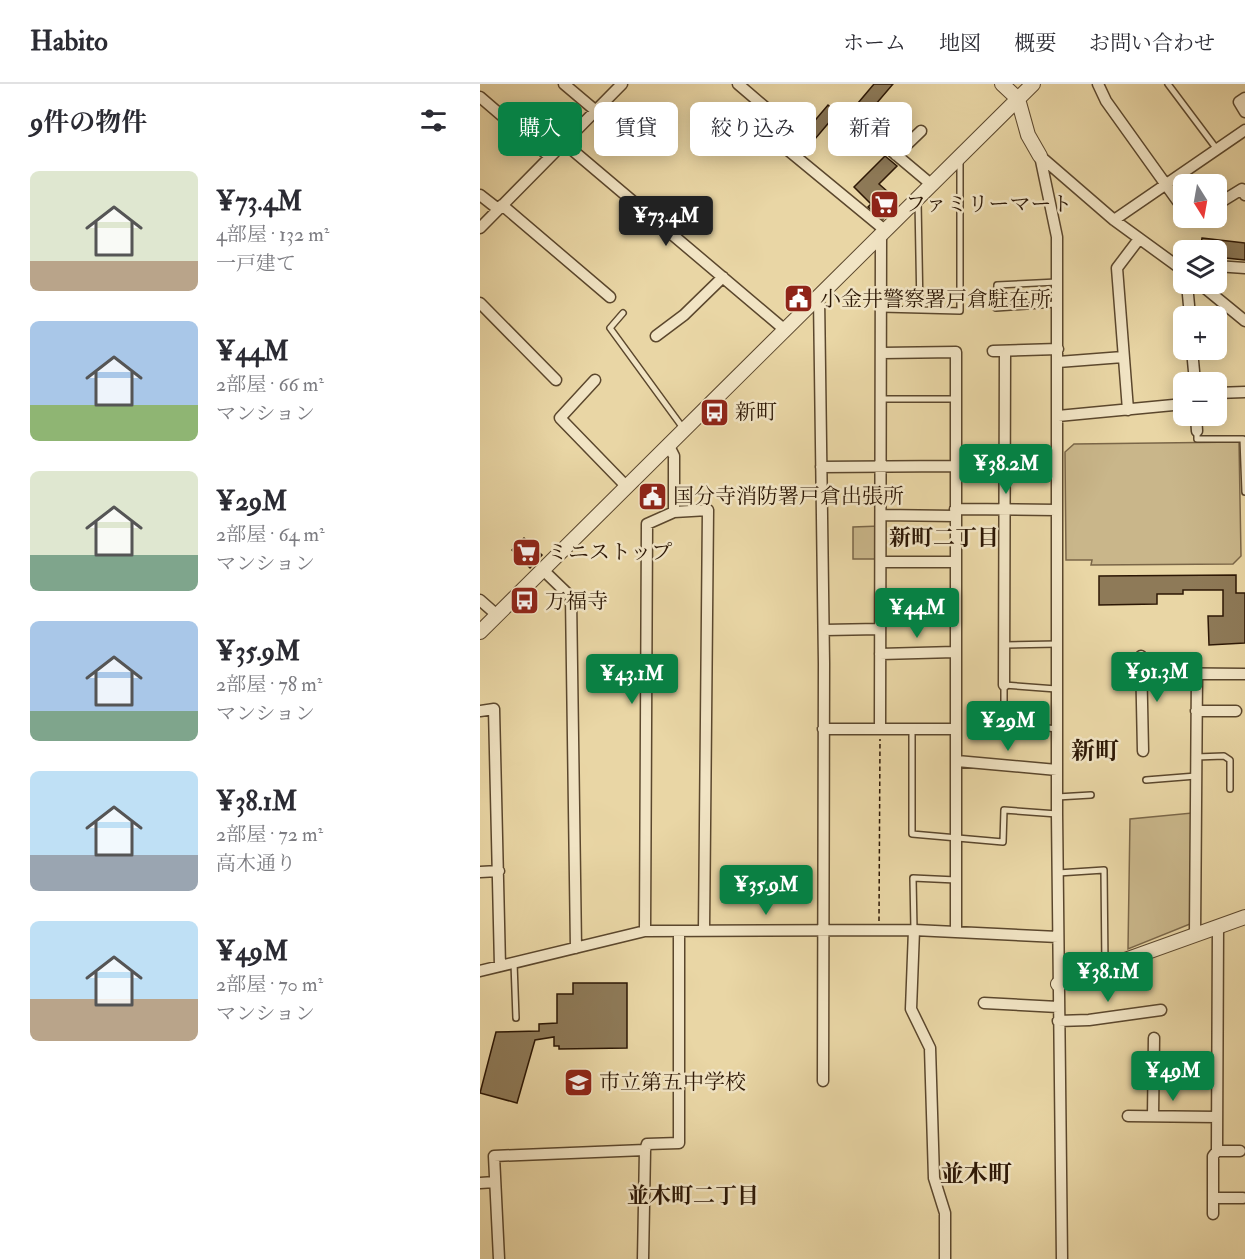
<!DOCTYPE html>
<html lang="ja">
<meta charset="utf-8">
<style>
body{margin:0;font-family:"IM FELL Double Pica","Noto Serif JP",serif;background:#f2f2f3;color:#2b2b33;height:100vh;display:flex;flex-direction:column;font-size:22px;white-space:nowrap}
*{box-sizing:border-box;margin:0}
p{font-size:20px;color:#7c7c81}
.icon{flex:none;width:33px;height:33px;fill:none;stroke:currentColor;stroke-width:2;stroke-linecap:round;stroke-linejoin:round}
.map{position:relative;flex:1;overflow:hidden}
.drawer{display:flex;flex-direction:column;background:#fff;width:480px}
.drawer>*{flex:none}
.banner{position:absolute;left:18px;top:18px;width:570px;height:54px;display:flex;gap:12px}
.needle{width:39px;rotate:169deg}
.fabs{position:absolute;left:693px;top:90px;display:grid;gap:12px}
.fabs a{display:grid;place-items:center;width:54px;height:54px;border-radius:9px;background:#fff;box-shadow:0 3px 15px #0003;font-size:30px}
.price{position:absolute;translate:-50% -51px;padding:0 14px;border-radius:6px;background:#0b8043;color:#fff;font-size:20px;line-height:39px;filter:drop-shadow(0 2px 3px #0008)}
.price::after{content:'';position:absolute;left:50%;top:36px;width:18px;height:14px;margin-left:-9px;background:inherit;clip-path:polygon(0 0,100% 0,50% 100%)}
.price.current{background:#222;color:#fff}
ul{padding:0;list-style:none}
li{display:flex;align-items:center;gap:18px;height:150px;padding:0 30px}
li span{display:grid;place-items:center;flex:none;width:168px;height:120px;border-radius:9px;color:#555}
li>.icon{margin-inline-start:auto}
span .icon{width:72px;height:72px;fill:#fffc;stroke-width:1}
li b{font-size:26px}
h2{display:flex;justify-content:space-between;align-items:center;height:72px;padding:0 30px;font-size:26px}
.chip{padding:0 21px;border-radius:9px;background:#fff;box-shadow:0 3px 15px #0003;font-size:21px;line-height:54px}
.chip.current{background:#0b8043;color:#fff}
header{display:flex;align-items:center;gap:36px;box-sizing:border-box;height:84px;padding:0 30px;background:#fff;border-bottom:2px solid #e1e1e2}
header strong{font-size:28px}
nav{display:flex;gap:33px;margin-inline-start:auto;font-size:21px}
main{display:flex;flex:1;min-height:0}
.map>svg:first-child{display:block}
.green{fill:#c9b68a;stroke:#7a6648;stroke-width:1.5}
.building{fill:#8e7a58;stroke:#2c1705;stroke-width:1.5}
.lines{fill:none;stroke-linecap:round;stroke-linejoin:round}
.service-casing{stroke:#5b472d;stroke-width:8}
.minor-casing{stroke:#5b472d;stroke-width:13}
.tertiary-casing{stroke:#5b472d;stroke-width:16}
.path{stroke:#2c1705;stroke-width:1.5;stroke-dasharray:4.5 3;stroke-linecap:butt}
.service{stroke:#f1e4c4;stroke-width:5}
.minor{stroke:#f1e4c4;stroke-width:10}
.tertiary{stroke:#f1e4c4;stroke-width:14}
.labels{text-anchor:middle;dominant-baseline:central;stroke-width:5;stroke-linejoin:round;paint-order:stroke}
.poi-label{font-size:21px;fill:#2c1705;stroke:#f1e4c4;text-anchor:start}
.neighbourhood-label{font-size:22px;font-weight:bold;fill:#2c1705;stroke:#f1e4c4}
.quarter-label{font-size:24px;font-weight:bold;fill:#2c1705;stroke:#f1e4c4}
</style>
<header>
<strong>Habito</strong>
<nav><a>ホーム</a><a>地図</a><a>概要</a><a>お問い合わせ</a></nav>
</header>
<main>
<section class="drawer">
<h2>9件の物件<svg class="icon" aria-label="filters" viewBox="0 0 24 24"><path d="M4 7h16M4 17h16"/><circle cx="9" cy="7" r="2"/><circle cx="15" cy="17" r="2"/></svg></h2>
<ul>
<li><span style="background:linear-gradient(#dfe7d0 75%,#b9a48a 0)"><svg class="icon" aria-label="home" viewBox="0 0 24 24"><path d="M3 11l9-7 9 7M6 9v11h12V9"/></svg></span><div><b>¥73.4M</b><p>4部屋 · 132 m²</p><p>一戸建て</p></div></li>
<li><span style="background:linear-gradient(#a9c7e8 70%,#8fb573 0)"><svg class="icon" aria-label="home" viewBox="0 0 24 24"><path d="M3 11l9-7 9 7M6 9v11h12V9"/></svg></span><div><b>¥44M</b><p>2部屋 · 66 m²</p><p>マンション</p></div></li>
<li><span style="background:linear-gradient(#dfe7d0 70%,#7fa58c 0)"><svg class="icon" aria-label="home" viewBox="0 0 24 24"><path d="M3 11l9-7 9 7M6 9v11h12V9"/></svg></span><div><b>¥29M</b><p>2部屋 · 64 m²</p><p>マンション</p></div></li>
<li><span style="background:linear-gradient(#a9c7e8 75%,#7fa58c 0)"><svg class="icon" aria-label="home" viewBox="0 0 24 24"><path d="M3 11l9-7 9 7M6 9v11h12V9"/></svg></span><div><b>¥35.9M</b><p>2部屋 · 78 m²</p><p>マンション</p></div></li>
<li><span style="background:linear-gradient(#bfe0f5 70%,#9aa5b1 0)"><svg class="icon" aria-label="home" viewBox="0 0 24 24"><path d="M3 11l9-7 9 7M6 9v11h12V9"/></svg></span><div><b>¥38.1M</b><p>2部屋 · 72 m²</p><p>高木通り</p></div></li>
<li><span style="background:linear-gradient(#bfe0f5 65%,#b9a48a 0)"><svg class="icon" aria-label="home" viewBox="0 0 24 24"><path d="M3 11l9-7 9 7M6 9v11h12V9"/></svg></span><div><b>¥49M</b><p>2部屋 · 70 m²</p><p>マンション</p></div></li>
</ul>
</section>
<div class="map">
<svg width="765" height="1175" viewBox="0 0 765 1175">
<rect width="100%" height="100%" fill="#e9d6a5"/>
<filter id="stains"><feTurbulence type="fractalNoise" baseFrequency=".00333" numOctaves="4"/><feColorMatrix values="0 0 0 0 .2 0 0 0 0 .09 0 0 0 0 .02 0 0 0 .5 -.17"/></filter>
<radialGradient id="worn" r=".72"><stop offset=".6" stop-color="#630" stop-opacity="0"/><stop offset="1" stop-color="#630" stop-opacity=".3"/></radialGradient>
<path class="green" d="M759,358L761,472L753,480L611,481L612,476H586L585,368L594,360Z
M400,442V475H373V443Z
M712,729L715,838L648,865L650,735Z"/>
<path class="building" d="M394,0H413L384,34L373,25Z
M348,21L357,29L335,55L326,47Z
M405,72L417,82L399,100L416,115L415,123L403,135L388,123L391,120L374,103Z
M722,154L765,159V176L736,173V166H720Z
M44,454L62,471L50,484L32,466Z
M756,491V509H765V559L729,561L728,532H743V506H703V510H677V520L619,521V492Z
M93,899H147V964L79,965V962H74V953L55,956L37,1019L0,1009L16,948L59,947V940L77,939V910H93Z"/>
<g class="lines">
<defs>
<path id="service" d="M688,0L736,64
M438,117L440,226
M576,220L516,224L517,201L577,198
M402,225L480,227V76
M143,229L130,244L203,344
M402,315H476
M717,347V355H763L765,408
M525,561L578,560
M576,605L524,601V640L578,645
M432,645V750L523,758L524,726L577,730
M716,673L744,672L750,676V705
M666,696L716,692
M577,713L611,711
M578,789L624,786L625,882
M434,846L433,794L476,796
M34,879L36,934"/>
<path id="minor" d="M84,0L116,27
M258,0L306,41C310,50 305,58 309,67L406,147
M618,0L626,17L704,126
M0,13L70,73
M765,14L759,18L765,28
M364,27L452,101
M84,59L305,246
M416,71L441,47
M560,72L577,153V730L582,1175
M560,72L634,136L704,187
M0,111L18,125
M22,121L130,213
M736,121L762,105L765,111
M708,134L711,137L717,134
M634,136L765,46
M0,144L142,0
M736,182L765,184
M707,200L710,232
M720,200L765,237
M339,213L344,579L343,997
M0,219L76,296
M176,252L204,231L243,193
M712,266L715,298
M513,267L578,265
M402,269L476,268V848
M578,278L643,273
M115,296L80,334L146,402
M736,309L765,308
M648,326L637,184L659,155
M578,332L704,320
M716,332L717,347
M188,360L194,372V428L228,426L224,846
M341,383L475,382
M475,425L577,426
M402,431L475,432
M402,478H475
M62,485L91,513L96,864
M0,516L17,531
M401,523H474
M344,546L400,545
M400,570L475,568
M661,572L663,667
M662,589L765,590
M524,601L525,267
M0,627L14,625L20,882
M716,627H756
M343,645H476
M400,645L401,152
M477,677L577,686
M0,788L19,787
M434,846L431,925L450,964L454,1094L465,1129V1175
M165,847L167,440L194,428
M715,851L717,589
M0,887L165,847L434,846L578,853
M504,919L578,923
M578,937L609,936L681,926
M648,1032L737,1033
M673,1032L674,954
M165,1066L167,1060L199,1059V847
M737,1067H760
M0,1099L15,1098
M733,1114H763
M733,1130V1072L737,1067L738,842
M19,1175L14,1072L165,1066L163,1175"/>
<path id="tertiary" d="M522,0L538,15L548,51L560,72
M0,548L553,0
M578,900L765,833"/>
</defs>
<use href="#service" class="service-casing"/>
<use href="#minor" class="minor-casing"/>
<use href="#tertiary" class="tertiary-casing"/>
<path class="path" d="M399,837L400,655"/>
<use href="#service" class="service"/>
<use href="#minor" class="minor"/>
<use href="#tertiary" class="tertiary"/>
</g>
<defs>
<symbol id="supermarket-square" viewBox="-11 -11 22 22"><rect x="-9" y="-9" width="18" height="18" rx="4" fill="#8f2418" stroke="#f1e4c4"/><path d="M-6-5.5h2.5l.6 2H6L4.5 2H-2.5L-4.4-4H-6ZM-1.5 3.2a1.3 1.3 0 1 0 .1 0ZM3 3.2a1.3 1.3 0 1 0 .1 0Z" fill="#fff"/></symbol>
<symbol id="civic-square" viewBox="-11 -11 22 22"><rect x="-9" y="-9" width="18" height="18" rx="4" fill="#8f2418" stroke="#f1e4c4"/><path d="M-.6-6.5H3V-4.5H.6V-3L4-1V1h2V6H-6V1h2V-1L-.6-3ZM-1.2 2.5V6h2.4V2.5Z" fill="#fff"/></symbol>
<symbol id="bus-square" viewBox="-11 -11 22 22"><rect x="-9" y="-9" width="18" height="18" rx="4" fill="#8f2418" stroke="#f1e4c4"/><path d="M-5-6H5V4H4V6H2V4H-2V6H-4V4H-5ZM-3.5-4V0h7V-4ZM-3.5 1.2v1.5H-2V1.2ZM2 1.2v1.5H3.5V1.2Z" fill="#fff"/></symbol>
<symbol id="school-square" viewBox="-11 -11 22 22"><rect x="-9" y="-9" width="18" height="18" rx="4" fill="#8f2418" stroke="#f1e4c4"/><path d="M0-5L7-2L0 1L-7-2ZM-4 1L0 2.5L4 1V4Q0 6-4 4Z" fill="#fff"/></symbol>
</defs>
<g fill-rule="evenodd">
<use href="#supermarket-square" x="388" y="104" width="33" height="33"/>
<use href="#civic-square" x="302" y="198" width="33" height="33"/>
<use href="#bus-square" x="218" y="312" width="33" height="33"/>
<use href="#civic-square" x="156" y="396" width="33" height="33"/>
<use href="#supermarket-square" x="30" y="452" width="33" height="33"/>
<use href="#bus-square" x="28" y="500" width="33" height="33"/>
<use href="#school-square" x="82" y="982" width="33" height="33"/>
</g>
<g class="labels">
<g class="poi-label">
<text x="425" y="120">ファミリーマート</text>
<text x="340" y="215">小金井警察署戸倉駐在所</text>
<text x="255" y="328">新町</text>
<text x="193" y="412">国分寺消防署戸倉出張所</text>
<text x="67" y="468">ミニストップ</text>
<text x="65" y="517">万福寺</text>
<text x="119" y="998">市立第五中学校</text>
</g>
<g class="neighbourhood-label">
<text x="464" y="454">新町二丁目</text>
<text x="213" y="1112">並木町二丁目</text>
</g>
<g class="quarter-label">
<text x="615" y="667">新町</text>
<text x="496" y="1090">並木町</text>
</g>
</g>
<rect width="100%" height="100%" filter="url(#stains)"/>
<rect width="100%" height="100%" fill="url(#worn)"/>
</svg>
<div class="fabs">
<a><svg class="needle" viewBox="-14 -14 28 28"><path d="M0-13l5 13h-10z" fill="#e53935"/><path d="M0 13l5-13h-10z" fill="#7c7c81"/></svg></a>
<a><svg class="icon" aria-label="layers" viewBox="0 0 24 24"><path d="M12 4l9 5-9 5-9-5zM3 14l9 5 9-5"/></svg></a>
<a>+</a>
<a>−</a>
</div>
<b class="price current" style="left:186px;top:163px">¥73.4M</b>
<b class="price" style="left:526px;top:411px">¥38.2M</b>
<b class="price" style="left:437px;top:555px">¥44M</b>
<b class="price" style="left:677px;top:619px">¥91.3M</b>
<b class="price" style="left:152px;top:621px">¥43.1M</b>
<b class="price" style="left:528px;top:668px">¥29M</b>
<b class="price" style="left:286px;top:832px">¥35.9M</b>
<b class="price" style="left:628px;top:919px">¥38.1M</b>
<b class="price" style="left:693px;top:1018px">¥49M</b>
<div class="banner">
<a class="chip current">購入</a>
<a class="chip">賃貸</a>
<a class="chip">絞り込み</a>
<a class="chip">新着</a>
</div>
</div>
</main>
